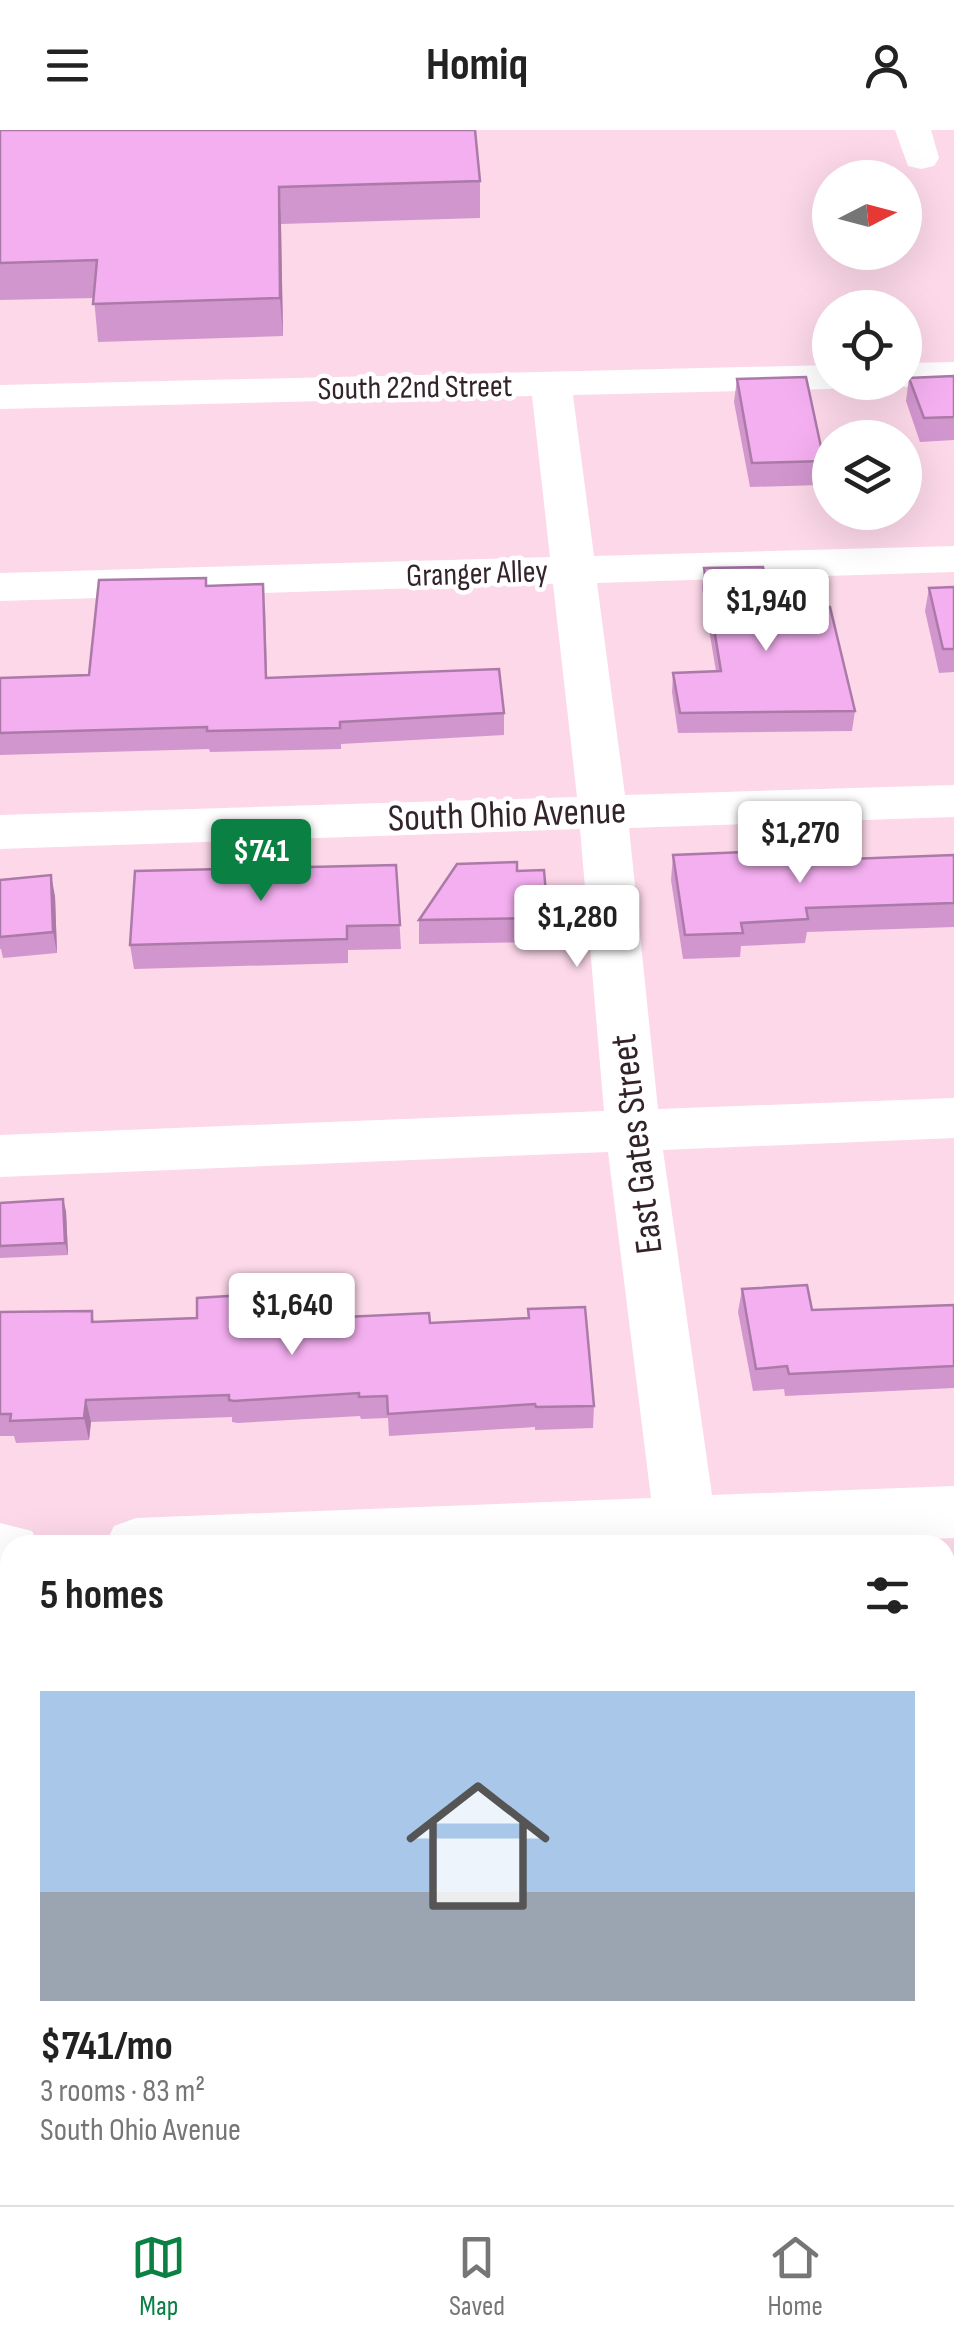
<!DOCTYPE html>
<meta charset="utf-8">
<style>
body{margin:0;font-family:"Sofia Sans Condensed",sans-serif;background:#f6f6f6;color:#222;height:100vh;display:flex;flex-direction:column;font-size:38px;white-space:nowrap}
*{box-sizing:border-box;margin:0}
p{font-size:32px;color:#767676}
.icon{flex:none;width:55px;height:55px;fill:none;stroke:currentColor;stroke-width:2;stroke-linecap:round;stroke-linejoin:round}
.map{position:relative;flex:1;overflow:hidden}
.drawer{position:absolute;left:0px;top:1405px;width:955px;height:670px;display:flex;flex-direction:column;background:#fff;border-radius:30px 30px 0 0;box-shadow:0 10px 40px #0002}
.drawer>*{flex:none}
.needle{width:65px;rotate:84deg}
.controls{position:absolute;left:812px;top:30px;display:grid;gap:20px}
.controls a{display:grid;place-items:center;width:110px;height:110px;border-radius:50%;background:#fff;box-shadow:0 10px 40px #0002;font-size:50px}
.price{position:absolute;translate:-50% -85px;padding:0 22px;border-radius:10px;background:#fff;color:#222;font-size:32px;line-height:65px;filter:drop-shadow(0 2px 5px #0008)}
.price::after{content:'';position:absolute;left:50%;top:60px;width:30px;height:22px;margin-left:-15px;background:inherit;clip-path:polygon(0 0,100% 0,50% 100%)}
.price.active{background:#0b8043;color:#fff}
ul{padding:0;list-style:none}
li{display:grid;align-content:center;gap:20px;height:530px;padding:0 40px}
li+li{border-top:2px solid #e0e0e0}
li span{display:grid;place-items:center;height:310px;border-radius:0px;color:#555}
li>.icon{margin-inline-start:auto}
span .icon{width:180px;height:180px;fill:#fffc;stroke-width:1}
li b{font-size:42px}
h2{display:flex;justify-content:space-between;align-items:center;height:120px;padding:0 40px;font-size:42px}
header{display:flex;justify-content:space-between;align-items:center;height:130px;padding:0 40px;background:#fff;font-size:45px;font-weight:700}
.tab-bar{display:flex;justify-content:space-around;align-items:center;height:140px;border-top:2px solid #e0e0e0;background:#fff;font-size:28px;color:#767676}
.tab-bar a{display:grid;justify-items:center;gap:5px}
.tab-bar .active{color:#0b8043}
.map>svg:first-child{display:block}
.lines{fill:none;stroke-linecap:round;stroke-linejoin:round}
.minor{fill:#fff;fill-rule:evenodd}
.wall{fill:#d296ce}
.shaded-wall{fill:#ab7aa8}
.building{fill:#f4aff0;stroke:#ab7aa8;stroke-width:2.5}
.labels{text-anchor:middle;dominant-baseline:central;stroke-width:9;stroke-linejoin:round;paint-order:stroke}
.far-street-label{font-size:32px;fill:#33232b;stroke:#fff}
.street-label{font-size:38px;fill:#33232b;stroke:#fff}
</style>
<header><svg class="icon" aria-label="menu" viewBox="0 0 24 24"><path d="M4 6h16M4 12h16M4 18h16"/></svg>Homiq<svg class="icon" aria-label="person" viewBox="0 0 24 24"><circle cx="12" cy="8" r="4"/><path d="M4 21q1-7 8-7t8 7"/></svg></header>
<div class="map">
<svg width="954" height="2075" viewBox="0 0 954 2075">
<rect width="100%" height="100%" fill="#fcd8e9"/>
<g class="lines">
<path class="minor" d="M895,0H931L939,28L934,36L921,39L908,36Z
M954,232V256L905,257L890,252H905V233Z
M830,235V252H846L844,256L830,259L573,265L594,426L954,416V442L597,453L625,665L954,655V687L629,698L658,979L954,968V1008L663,1020L712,1365L954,1356V1408L791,1415H105L114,1396L136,1388L651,1368L608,1022L0,1047V1005L604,981L580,699L0,719V685L577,667L553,454L0,471V443L550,427L532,266L0,279V255Z
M0,1393L32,1401L39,1415H10V1447H0Z
M945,1830H954V1900H945Z
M10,1882V1954L0,1955V1883Z
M725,2065H799L800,2075H726Z"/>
</g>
<path class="wall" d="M0,0L480,51V88L281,94L283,206L98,212L94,168L0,170Z
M954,246V310L920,312L906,271L909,248Z
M737,249L824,331L821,355L750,357L734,272Z
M704,438L772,479L855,581L852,601L678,603L672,562L673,543L716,541L702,458Z
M207,456L265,476L267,548L504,583V605L341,614V619L210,622L209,619L0,625V548L89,545Z
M954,457V542L939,543L925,481L929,458Z
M673,725L796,731L954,725V797L807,802L805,813L741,816L740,827L683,829L671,750Z
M396,735L401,819L348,820V833L134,839L130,815Z
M517,741L548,788L547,812L419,814V790Z
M0,750L55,766L57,823L3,828L1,819H0Z
M0,1073L66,1081L68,1125L0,1128Z
M742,1159L812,1180L954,1175V1258L785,1266L784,1259L753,1261L738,1182Z
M528,1179L594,1276L593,1298L535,1300V1297L389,1306L388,1288L361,1289L360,1286L237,1293L232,1292V1287L91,1292L89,1310L16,1313L14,1306H0V1182L92,1181L94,1192L197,1188L310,1180L345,1187L430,1193L528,1188Z
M945,1485H954V1617L945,1618Z
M10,1519V1644H0V1520Z"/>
<path class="shaded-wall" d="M279,57L281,94L283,206L280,168Z
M51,745L55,766L57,823L53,802Z
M63,1069L66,1081L68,1125L65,1113Z
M86,1270L91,1292L89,1310L84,1288Z"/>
<path class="building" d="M0,0H475L480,51L279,57L280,168L93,174L97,130L0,133Z
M954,246V287L924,288L909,248Z
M806,247L824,331L752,333L737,249Z
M763,437L772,479L830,477L855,581L680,583L673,543L721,541L704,438Z
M206,448V456L263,454L266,548L499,539L504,583L340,592V598L207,601V597L0,603V548L89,545L99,450Z
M954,457V519H943L929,458Z
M794,720L796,731L954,725V773L806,778L808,789L741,793L743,803L685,805L673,725Z
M517,732V741L544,740L548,788L419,790L457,734Z
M396,735L400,795L347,796V809L130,815L135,741Z
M51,745L53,802L0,807V750Z
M63,1069L65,1113L0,1116V1073Z
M807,1155L812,1180L954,1175V1236L789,1244L787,1236L756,1239L742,1159Z
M309,1161V1180L345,1178V1187L429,1183L430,1193L529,1188L528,1179L585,1177L594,1276L536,1277L535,1274L388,1284L387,1266L359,1267V1263L234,1271L229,1270V1265L86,1270L84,1288L10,1291L11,1284H0V1182L92,1181V1192L197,1188V1168Z
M945,1485H954V1597L945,1598Z
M10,1519V1624H0V1520Z
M10,1651V1728L6,1729Z"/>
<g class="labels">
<g class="far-street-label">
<text transform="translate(415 258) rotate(-1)">South 22nd Street</text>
<text transform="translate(477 444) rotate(-2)">Granger Alley</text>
</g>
<g class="street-label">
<text transform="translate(507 685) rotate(-2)">South Ohio Avenue</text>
<text transform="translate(637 1014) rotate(-97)">East Gates Street</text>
</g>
</g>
</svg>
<div class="controls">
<a><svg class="needle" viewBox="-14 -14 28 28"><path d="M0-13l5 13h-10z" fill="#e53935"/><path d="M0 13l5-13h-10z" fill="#767676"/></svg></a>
<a><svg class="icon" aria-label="locate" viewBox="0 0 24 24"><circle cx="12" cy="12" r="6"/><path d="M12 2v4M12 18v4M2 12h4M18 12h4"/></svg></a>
<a><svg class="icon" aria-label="layers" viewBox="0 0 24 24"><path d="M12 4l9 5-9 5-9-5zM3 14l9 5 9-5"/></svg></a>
</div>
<b class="price" style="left:766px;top:524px">$1,940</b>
<b class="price" style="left:800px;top:756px">$1,270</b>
<b class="price active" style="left:261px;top:774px">$741</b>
<b class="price" style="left:577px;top:840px">$1,280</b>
<b class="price" style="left:292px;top:1228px">$1,640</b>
<section class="drawer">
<h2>5 homes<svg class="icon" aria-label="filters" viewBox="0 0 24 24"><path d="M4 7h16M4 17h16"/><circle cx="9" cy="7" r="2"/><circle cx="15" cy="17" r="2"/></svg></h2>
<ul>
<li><span style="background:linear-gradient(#a9c7e8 65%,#9aa5b1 0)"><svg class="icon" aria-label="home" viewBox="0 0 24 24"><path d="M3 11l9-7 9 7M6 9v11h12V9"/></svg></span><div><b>$741/mo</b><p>3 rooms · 83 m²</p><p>South Ohio Avenue</p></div></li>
</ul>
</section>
</div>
<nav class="tab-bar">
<a class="active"><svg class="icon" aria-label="map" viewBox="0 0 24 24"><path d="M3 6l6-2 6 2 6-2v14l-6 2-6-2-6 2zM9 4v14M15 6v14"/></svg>Map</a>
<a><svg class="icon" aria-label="saved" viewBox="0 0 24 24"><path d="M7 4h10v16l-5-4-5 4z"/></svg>Saved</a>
<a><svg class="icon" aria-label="home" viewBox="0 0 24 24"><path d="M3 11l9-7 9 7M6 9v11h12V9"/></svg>Home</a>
</nav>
